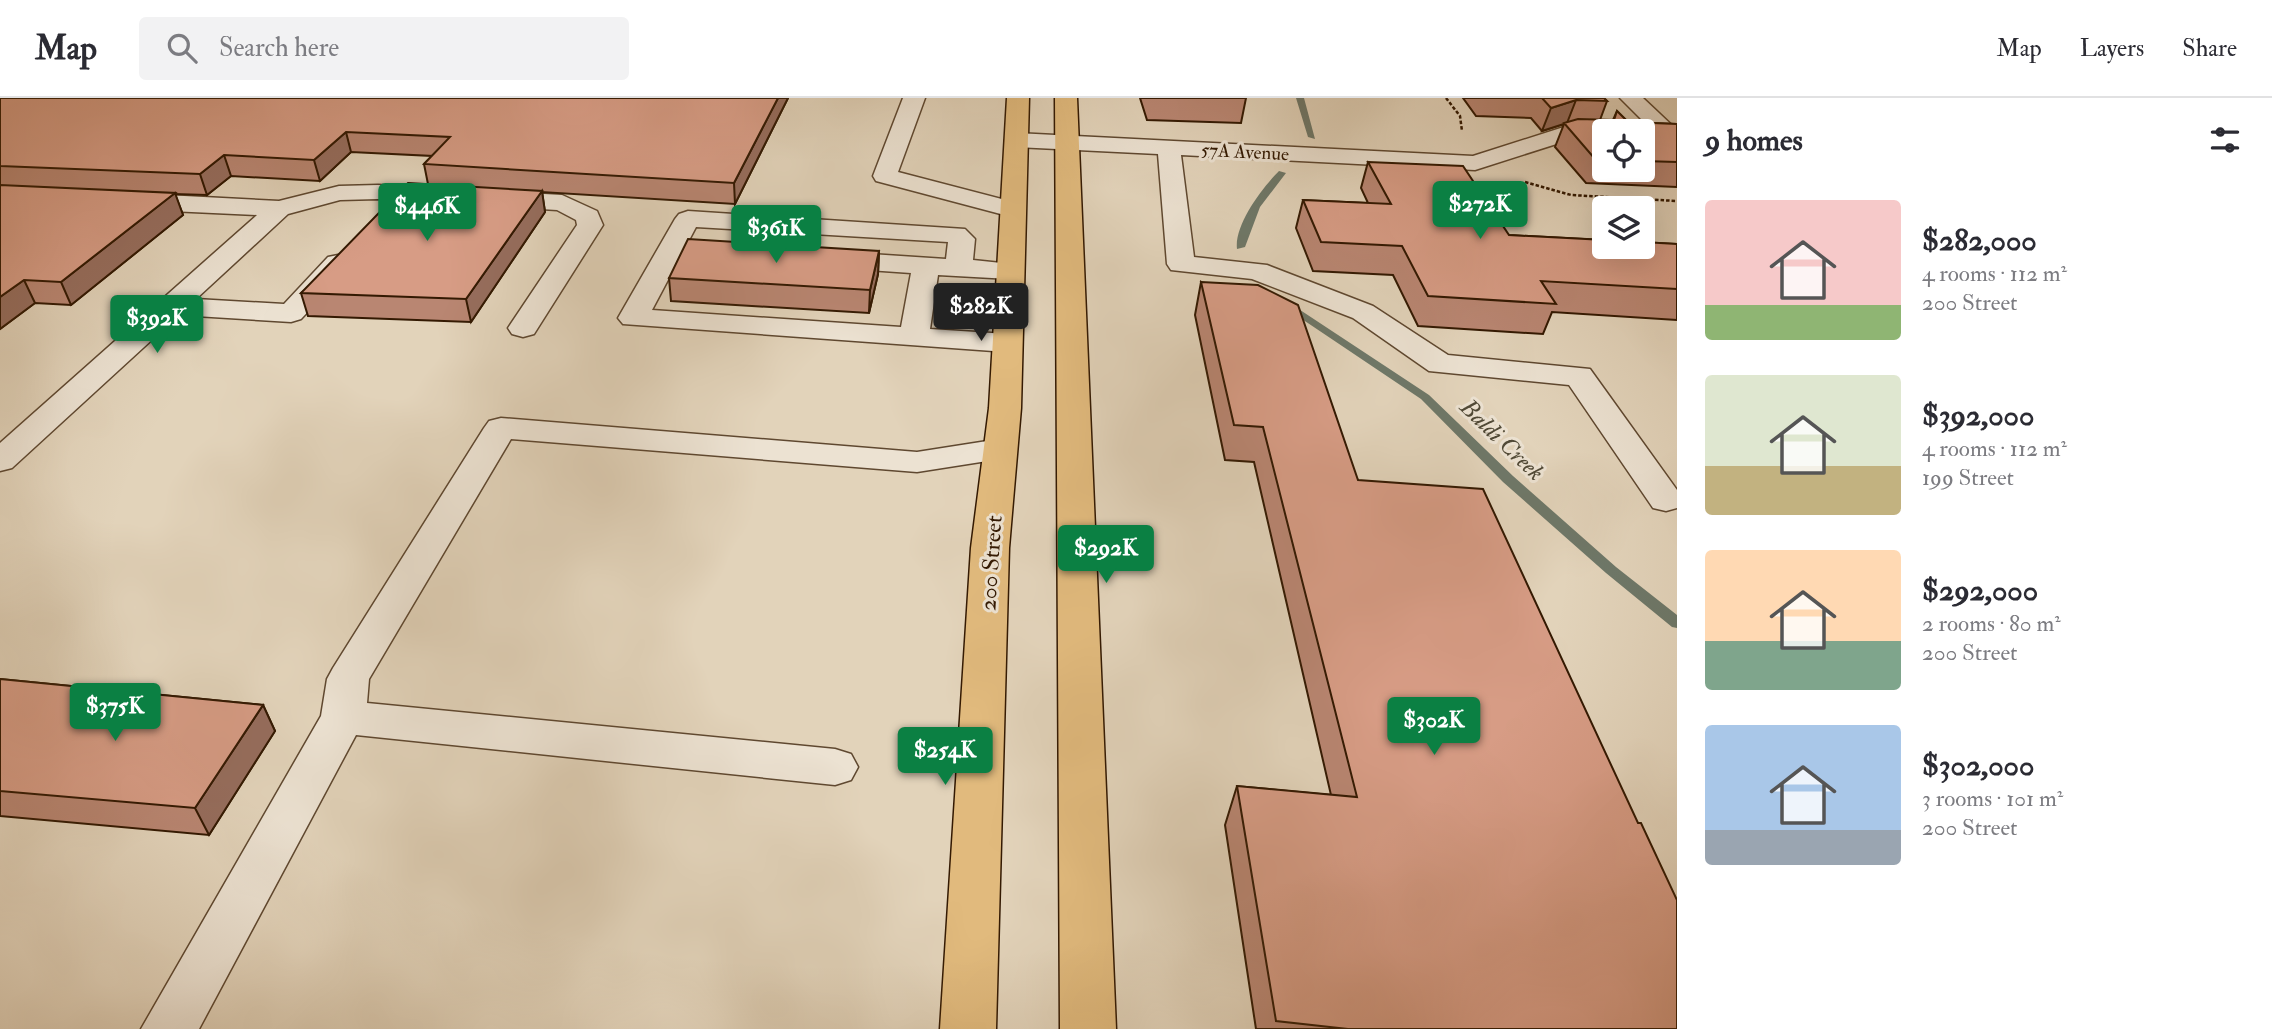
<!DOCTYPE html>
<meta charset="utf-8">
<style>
body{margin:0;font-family:"IM FELL Double Pica",serif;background:#f2f2f3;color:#2b2b33;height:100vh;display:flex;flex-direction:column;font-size:26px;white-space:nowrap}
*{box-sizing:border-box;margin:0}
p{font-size:23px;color:#7c7c81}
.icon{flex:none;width:38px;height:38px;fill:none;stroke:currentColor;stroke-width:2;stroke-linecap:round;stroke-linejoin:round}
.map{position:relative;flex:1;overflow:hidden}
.details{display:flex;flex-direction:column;background:#fff;width:595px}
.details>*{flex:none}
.buttons{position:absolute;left:1592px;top:21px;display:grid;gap:14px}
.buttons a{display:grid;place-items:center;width:63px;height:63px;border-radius:7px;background:#fff;box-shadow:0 7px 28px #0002;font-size:35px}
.price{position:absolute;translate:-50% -60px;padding:0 16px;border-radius:7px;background:#0b8043;color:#fff;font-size:23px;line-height:46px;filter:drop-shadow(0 2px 4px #0008)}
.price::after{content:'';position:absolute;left:50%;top:42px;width:21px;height:16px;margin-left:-10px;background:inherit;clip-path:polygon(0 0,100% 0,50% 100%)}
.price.active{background:#222;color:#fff}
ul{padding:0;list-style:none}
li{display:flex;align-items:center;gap:21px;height:175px;padding:0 28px}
li span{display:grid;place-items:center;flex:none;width:196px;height:140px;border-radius:7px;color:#555}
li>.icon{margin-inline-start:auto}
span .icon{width:84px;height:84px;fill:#fffc;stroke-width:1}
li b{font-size:30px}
h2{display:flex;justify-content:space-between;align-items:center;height:84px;padding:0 28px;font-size:30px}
header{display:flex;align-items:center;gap:42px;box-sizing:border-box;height:98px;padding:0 35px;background:#fff;border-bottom:2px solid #e1e1e2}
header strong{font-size:33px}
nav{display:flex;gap:38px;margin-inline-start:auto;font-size:24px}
.search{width:490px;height:63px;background:#f2f2f3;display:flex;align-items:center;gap:18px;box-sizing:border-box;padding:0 24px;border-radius:7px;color:#7c7c81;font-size:26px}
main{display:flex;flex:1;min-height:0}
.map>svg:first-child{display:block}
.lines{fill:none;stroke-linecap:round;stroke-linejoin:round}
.stream{fill:#6e7869;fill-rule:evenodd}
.minor-casing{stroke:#5f4830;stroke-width:3}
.major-casing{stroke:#331902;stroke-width:3}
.path{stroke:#331902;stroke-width:2.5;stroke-dasharray:3.5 2;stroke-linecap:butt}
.minor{fill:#ece2d2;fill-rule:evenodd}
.major{fill:#e1ba7d;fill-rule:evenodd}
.wall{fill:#b98672;stroke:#331902;stroke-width:2;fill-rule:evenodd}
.shaded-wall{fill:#966d5d;stroke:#331902;stroke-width:2}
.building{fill:#d79c85;stroke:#331902;stroke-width:2}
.labels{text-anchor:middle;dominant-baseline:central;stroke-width:6;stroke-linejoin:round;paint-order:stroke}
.far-street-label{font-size:19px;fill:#331902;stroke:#ece2d2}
.street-label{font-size:23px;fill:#331902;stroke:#ece2d2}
.water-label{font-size:24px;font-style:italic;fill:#504936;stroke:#ece2d2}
</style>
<header>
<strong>Map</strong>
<div class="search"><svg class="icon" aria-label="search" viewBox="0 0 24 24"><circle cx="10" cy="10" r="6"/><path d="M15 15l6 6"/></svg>Search here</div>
<nav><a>Map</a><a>Layers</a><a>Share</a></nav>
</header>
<main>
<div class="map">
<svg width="1677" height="931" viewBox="0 0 1677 931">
<rect width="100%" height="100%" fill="#e2d3ba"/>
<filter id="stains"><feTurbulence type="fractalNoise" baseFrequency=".00286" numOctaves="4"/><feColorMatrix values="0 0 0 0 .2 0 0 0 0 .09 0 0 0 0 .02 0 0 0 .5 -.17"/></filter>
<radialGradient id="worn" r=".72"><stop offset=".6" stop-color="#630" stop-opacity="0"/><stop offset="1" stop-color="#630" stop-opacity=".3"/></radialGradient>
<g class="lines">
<path class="stream" d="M1296,0H1304L1315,41L1308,39Z
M1279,73L1286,75L1260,109L1245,149L1237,151C1234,127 1262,90 1279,73Z
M1288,204L1429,297L1513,378L1616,469L1677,517V530L1672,529L1606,475L1503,384L1421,301L1284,209V205Z"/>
<defs>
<path id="minor" d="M903,0H925L898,74L1021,106L1025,111L1021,116L1012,119L876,83L873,78Z
M1620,0H1643L1677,32V43L1643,44V33H1634L1650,30Z
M1567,28L1605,29L1614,33H1605V43L1569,42L1475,72L1181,57L1194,159L1267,167L1373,208L1448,257L1590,271L1677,392V410L1666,413L1653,410L1569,287L1429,273L1353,220L1252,181L1171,172L1167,166L1158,56L1016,49L1008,47L1005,42L1008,37L1016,35L1473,58Z
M378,87L562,97L597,113L603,127L534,236L523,239L512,236L508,230L577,127L576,122L557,112L378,101L340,102L288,116L196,201L284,206L328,159L338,157L348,159L352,165L348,171L301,221L291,224L179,217L12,370L0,373V345L257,117L127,111L118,108L114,103L118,98L127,95L279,103L339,88Z
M688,113L965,131L975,141L973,162L1020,167L1024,173L1020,179L1010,181L938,177L930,231L1007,236L1018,239L1022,245L1018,251L1007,254L623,226L618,220L675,121L679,116ZM696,129L948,144L946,161L825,153L815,155L811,161L815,167L825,169L911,175L901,229L652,212Z
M501,320L917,354L1000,341L1012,344L1017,351L1012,358L1000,361L917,374L511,341L369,581L367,605L835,651L851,656L858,669L851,682L835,687L356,637L199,931H141L321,618L327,581L333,570L484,330L489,323Z"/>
<path id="major" d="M1007,0H1029L1021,310L1009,450L996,931H940L971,450L989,310Z
M1055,0H1077L1116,931H1060Z"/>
</defs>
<use href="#minor" class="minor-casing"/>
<use href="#major" class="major-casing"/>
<path class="path" d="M1446,0L1460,18L1462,33
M1525,84L1571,97L1677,103"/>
<use href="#minor" class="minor"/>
<use href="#major" class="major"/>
</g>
<path class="wall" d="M0,0H788L735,106L542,94L545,114L471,224L308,218L301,195L428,86L424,66L432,58L351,54L320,83L231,78L207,97L175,96L183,117L71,207L35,205L0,231Z
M1140,0H1246L1241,25L1147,22Z
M1463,0H1604L1607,3L1600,22H1613L1617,13L1628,24L1677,26V89L1586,85L1555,49L1564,26L1542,33L1531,20L1476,18ZM1605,33H1643V72H1605Z
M1368,64L1509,137L1677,146V222L1552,214L1543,236L1418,228L1393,177L1313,173L1296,130L1303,102L1368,105L1361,90Z
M879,153L878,176L869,215L671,203L669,180Z
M1201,184L1358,382L1677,931H1256L1225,727L1237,688L1331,697L1254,364L1225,362L1195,217Z
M0,581L263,607L275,633L209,737L0,718Z"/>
<path class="shaded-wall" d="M778,0H788L735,106L734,85Z
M1576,2L1567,25L1542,33L1551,10Z
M346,34L351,54L320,83L314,62Z
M224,57L231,78L207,97L200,76Z
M542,93L545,114L471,224L466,201Z
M175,95L183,117L71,207L61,184Z
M879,153L878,176L869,215L870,192Z
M24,182L35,205L0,231V199Z
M263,607L275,633L209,737L195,710Z"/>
<path class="building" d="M0,0H778L734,85L424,66L450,39L346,34L314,62L224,57L200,76L0,68Z
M1542,0H1604L1607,3L1576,2L1551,10Z
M1617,13L1628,24L1677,26V64L1643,63V33H1605V61H1595L1564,25L1578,21L1614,22Z
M1368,64L1463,68L1509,137L1605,142V149H1643V144L1677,146V191L1541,183L1556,206L1428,198L1402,148L1321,144L1303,102L1391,106Z
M408,85L542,93L466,201L301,195Z
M0,87L175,95L61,184L24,182L0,199Z
M688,141L879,153L870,192L669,180Z
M1201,184L1258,187L1298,207L1358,382L1483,391L1638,725H1641L1677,802V931H1348L1276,923L1237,688L1357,699L1263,329L1234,327Z
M0,581L263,607L195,710L0,693Z"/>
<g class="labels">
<g class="far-street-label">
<text transform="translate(1245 54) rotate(3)">57A Avenue</text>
</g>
<g class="street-label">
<text transform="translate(991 465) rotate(-86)">200 Street</text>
</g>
<g class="water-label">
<text transform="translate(1502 342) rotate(44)">Baldi Creek</text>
</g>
</g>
<rect width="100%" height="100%" filter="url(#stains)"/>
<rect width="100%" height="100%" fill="url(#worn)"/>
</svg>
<div class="buttons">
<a><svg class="icon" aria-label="locate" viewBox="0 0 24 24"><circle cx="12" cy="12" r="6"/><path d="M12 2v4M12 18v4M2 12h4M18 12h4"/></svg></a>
<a><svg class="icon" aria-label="layers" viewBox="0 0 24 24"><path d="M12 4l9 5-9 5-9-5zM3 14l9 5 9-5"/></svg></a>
</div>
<b class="price" style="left:1480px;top:143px">$272K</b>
<b class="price" style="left:427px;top:145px">$446K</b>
<b class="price" style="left:776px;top:167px">$361K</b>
<b class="price active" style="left:981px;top:245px">$282K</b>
<b class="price" style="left:157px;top:257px">$392K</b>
<b class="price" style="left:1106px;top:487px">$292K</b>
<b class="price" style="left:115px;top:645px">$375K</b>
<b class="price" style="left:1434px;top:659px">$302K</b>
<b class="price" style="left:945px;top:689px">$254K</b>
</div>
<section class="details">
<h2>9 homes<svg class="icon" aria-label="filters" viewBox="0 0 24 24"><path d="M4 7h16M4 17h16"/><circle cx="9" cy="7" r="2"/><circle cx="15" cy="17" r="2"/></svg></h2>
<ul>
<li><span style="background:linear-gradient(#f6c9c9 75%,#8fb573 0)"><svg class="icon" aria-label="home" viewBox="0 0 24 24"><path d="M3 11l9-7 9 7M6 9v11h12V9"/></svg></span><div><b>$282,000</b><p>4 rooms · 112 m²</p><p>200 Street</p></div></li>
<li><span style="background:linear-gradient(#dfe7d0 65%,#c2b280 0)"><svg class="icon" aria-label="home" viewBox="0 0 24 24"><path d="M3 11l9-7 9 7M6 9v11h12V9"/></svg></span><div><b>$392,000</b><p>4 rooms · 112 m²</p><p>199 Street</p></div></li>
<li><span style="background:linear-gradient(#ffd9b3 65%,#7fa58c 0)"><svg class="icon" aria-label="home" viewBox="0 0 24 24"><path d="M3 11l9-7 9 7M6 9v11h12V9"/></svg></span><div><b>$292,000</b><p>2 rooms · 80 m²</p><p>200 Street</p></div></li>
<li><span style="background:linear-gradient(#a9c7e8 75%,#9aa5b1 0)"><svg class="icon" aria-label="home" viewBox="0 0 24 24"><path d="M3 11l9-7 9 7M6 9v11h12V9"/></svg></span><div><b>$302,000</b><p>3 rooms · 101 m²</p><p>200 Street</p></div></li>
</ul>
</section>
</main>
